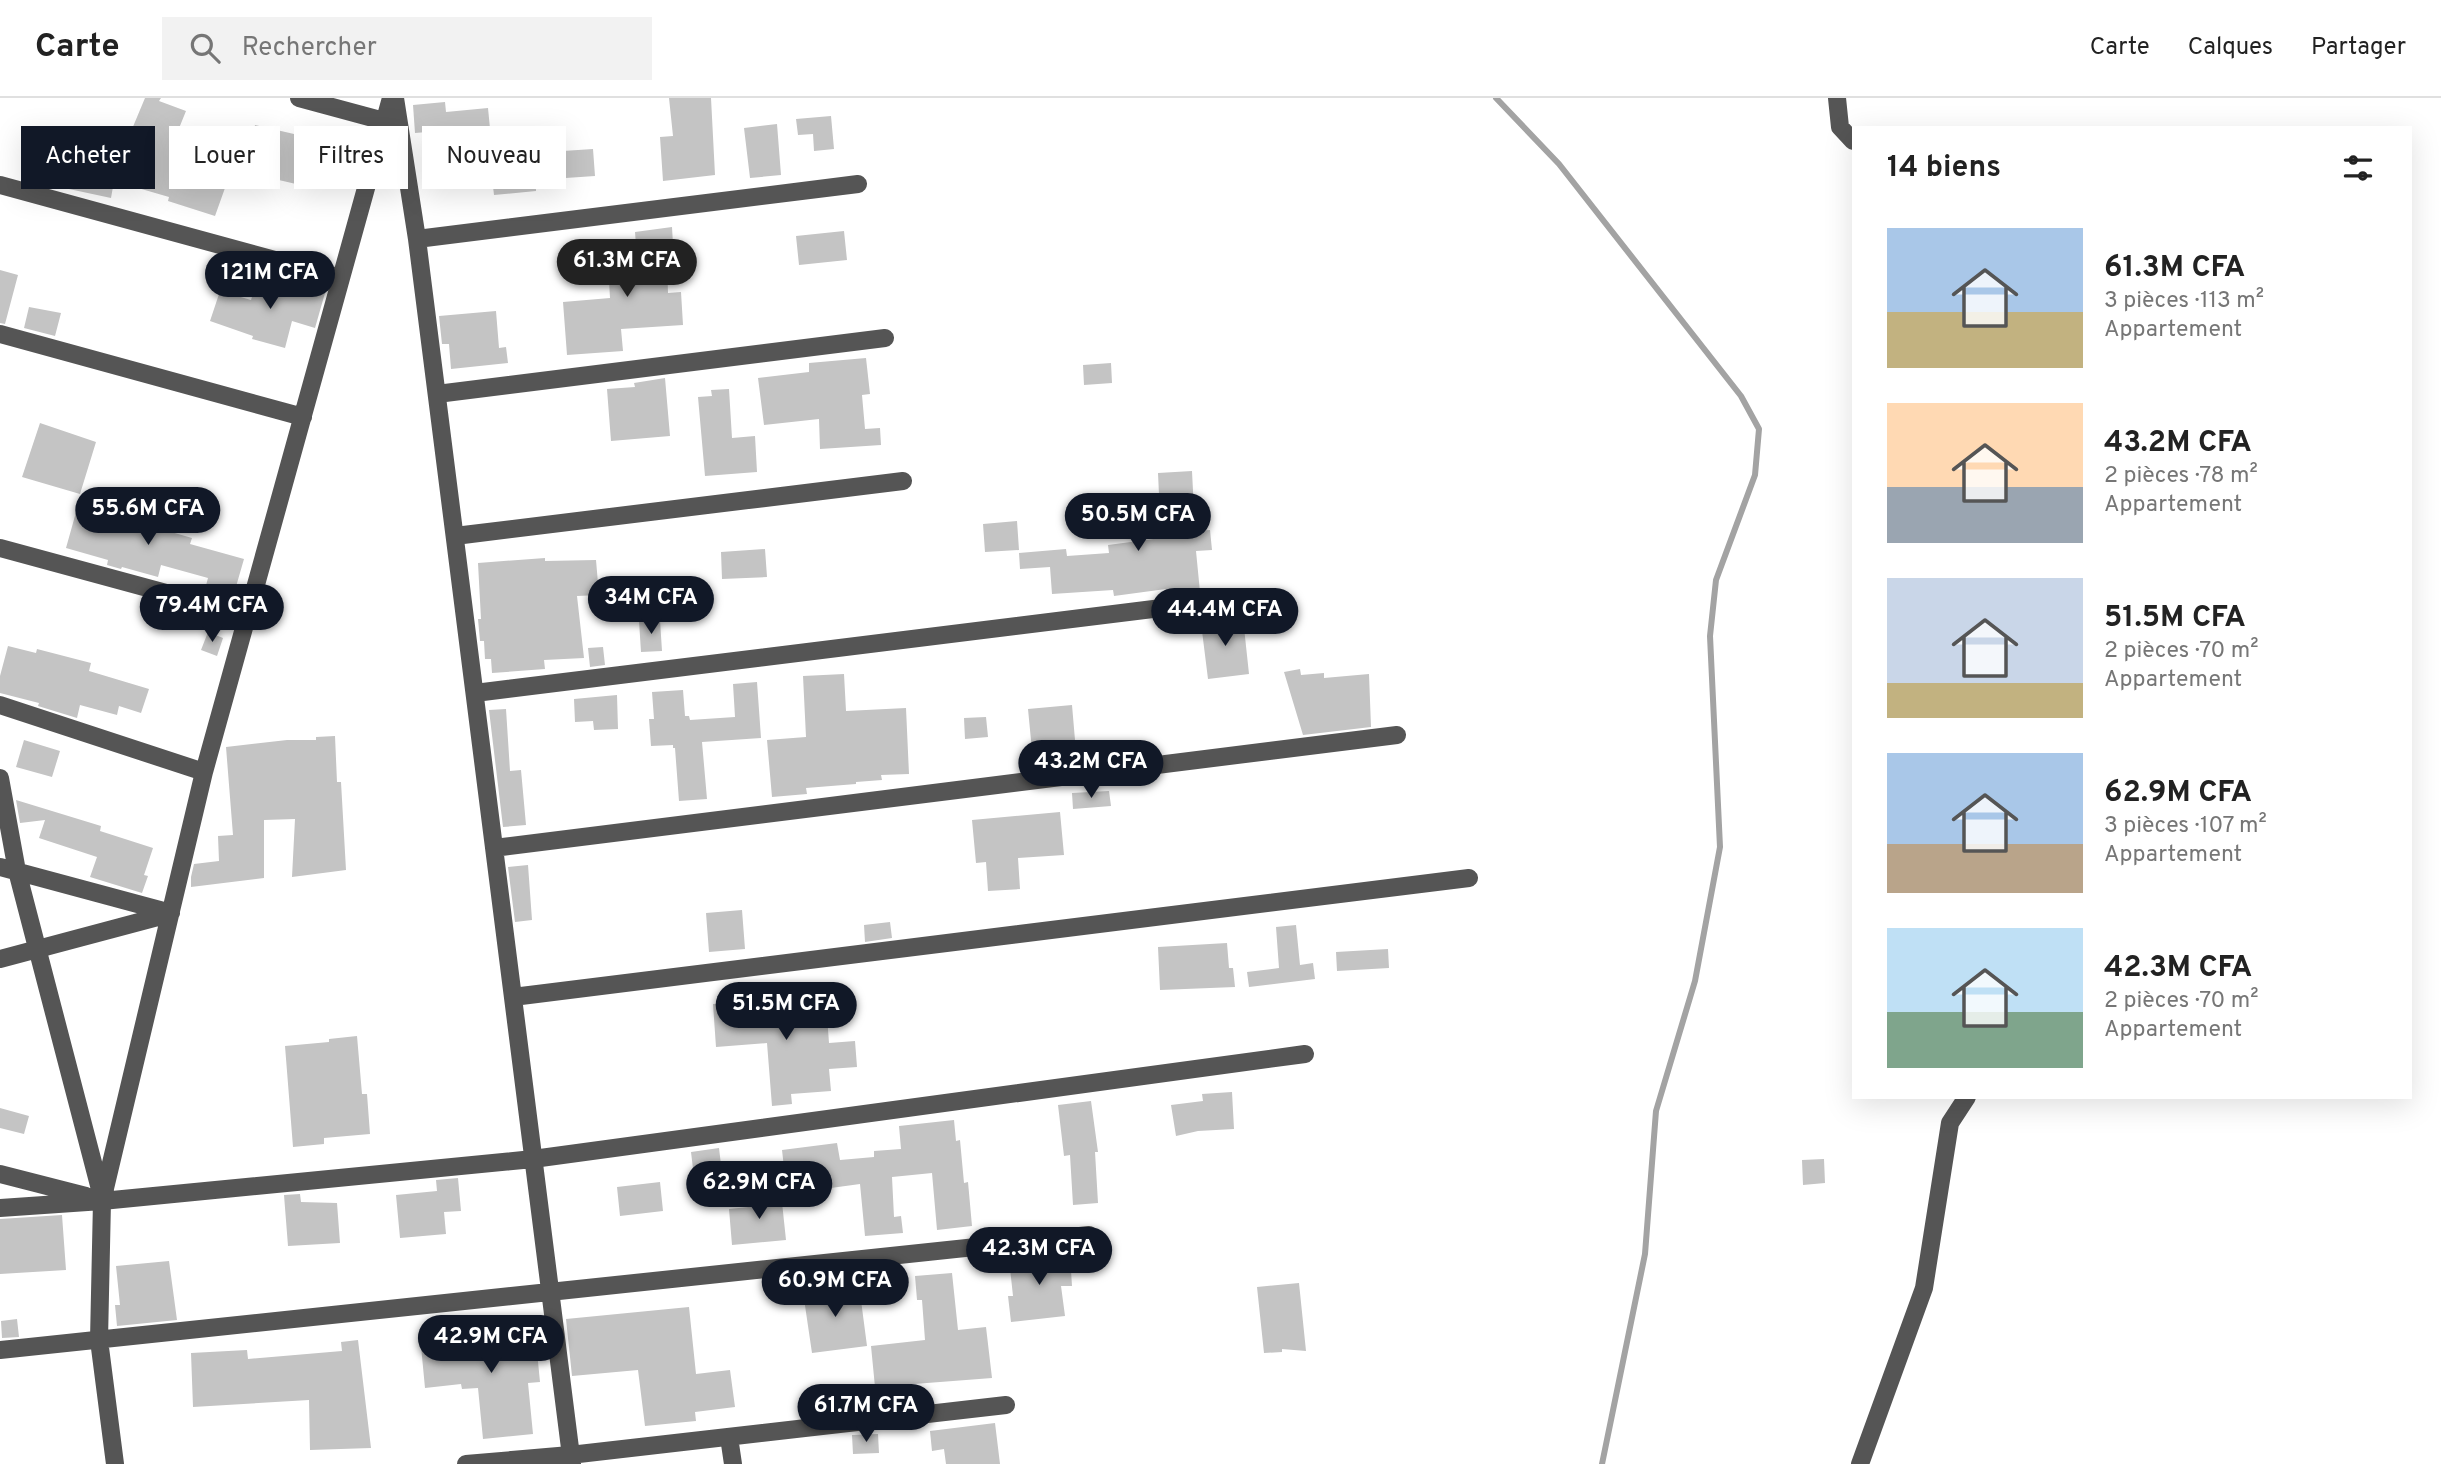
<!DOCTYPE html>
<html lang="fr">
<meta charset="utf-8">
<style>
body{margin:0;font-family:Overpass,sans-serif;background:#f2f2f2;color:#222;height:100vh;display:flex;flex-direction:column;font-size:26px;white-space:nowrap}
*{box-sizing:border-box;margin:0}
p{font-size:23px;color:#767676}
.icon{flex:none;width:38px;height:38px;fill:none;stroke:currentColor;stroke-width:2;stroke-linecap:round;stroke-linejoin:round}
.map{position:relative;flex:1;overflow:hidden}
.panel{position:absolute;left:1852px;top:28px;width:560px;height:973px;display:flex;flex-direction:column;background:#fff;border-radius:0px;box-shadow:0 7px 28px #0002}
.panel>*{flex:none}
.top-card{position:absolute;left:21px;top:28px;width:665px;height:63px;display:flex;gap:14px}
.price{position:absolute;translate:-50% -60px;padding:0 16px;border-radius:24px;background:#111827;color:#fff;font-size:23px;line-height:46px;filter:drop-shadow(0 2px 4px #0008)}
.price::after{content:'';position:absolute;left:50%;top:42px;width:21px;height:16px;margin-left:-10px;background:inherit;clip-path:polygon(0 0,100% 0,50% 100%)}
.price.selected{background:#222;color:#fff}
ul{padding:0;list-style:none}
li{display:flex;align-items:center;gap:21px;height:175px;padding:0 35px}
li span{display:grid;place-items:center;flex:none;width:196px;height:140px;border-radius:0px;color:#555}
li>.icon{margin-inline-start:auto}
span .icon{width:84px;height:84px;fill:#fffc;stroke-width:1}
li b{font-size:30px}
h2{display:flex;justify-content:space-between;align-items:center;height:84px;padding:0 35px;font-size:30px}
.tag{padding:0 24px;border-radius:0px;background:#fff;box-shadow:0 7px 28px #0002;font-size:24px;line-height:63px}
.tag.selected{background:#111827;color:#fff}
header{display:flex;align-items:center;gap:42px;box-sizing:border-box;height:98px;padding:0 35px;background:#fff;border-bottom:2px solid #e0e0e0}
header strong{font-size:33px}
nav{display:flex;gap:38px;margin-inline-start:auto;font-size:24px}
.search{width:490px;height:63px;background:#f2f2f2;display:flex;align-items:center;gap:18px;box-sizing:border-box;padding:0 24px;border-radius:0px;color:#767676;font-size:26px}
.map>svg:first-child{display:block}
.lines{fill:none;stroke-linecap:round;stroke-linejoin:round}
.stream{stroke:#a3a3a3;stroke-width:6}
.building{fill:#c4c4c4}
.minor{stroke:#555;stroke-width:18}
</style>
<header>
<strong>Carte</strong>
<div class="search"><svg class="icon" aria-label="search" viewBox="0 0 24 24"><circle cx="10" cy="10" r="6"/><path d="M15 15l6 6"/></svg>Rechercher</div>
<nav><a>Carte</a><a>Calques</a><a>Partager</a></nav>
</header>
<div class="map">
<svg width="2441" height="1366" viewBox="0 0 2441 1366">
<rect width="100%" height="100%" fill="#fff"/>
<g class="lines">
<path class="stream" d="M1496,0L1559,66L1741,298L1759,331L1755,377L1716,482L1710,538L1720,749L1695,883L1656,1013L1645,1156L1602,1366"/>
</g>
<path class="building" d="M145,0H161L159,3L186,13L169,55L230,76L215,118L168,103L169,99L114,83L111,100L55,88L72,30L127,43Z
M669,0H711L715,77L663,83L660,39L673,38Z
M445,4L446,14L488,10L492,51L453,54L451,32L415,35L413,7Z
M831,18L834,51L814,53L813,36L798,37L796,21Z
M777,26L781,77L750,80L744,30Z
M255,27L307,39L296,86L244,74Z
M593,51L595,78L536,82V93L494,97L490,63L548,58V54Z
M672,129L674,164H667L668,195L681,194L683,227L621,231L623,253L567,257L563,204L610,200L608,165L632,163L630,147H636L635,134Z
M844,133L847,162L799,167L796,138Z
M0,172L18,177L5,226L0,225Z
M270,179L325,195L315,230L292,223L285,250L252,241L253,238L210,223L220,193L251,202L255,189L267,192Z
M29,209L61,215L55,238L24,230Z
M496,213L499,250L506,249L508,265L451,271L449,246H442L439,218Z
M866,260L870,296L862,297L865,331L880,330L881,347L820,351L819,321L764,327L758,280L809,274V265Z
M1111,265L1112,285L1084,287L1083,267Z
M665,280L670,338L611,343L607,291L635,289L634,285Z
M729,291L732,340L755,338L757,374L705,378L698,299L712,298L711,292Z
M40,325L96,344L80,396L22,379Z
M1192,373L1195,433L1210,432L1212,452L1196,453L1200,494L1167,498L1166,491L1114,498L1113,492L1052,496L1050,469L1020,471L1019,455L1066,451L1067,458L1109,455L1108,447L1161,440L1158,375Z
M80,400L135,417L133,423L192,440L190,446L244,461L233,499L205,491L208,480L161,467L158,479L122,469L121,471L107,467L108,462L66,450Z
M1017,423L1019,452L985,454L983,426Z
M765,451L767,479L722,481L721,454Z
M545,460V463L596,462L599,497L577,498L584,560L544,562L545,571L492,575L491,561H485L484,543H480L478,521H481L478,465Z
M1243,520L1249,576L1208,581L1201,525Z
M660,522L662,553L641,554L639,523Z
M208,534L223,540L217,558L201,552Z
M8,548L36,555L37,551L91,565L89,573L149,591L141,615L119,608L117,617L80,607L77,620L38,608L39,605L0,595V578Z
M603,549L605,567L590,569L588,550Z
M1300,571L1301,577L1324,575V580L1369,576L1371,629L1303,637L1284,574Z
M844,576L846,613L906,610L909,676L881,677L882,682L856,684V686L806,690L807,696L772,699L767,642L806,639L803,578Z
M757,584L761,640L702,644L707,701L679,703L675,650H673V647L651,648L649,621H654L652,594L683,592L685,618H689L690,622L735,619L733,586Z
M617,597L618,631L594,632L593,623L575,624L574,601Z
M1072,607L1075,642L1052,644L1054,661L1033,663L1028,611Z
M506,611L510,673L521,672L526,727L503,729L489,612Z
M986,619L988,639L965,641L964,620Z
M335,638L337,684H341L346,772L292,779L295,721L264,722V780L191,789V779L194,766L219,763L218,738L233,737L226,649L287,642H316V639Z
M24,642L60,653L52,679L16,669Z
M1109,693L1111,708L1073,711L1072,695Z
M16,702L101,728L100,733L153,750L144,777L148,778L142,795L90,779L97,759L39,740L45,722L20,725Z
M1060,714L1064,757L1018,760L1020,791L988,793L986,764L976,765L972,722Z
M528,767L532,822L515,824L508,769Z
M742,812L745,851L709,854L706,815Z
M890,824L892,840L865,844L864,827Z
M1296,827L1300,867L1313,865L1315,881L1249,889L1247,874L1279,870L1276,829Z
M1227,845L1229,870H1233L1235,889L1160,892L1158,849Z
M1388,851L1389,870L1337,873L1336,854Z
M785,889L787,906L826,903L829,945L855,943L857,969L829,971L831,993L791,996L792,1006L772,1008L767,945L716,949L713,906L768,902L767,891Z
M357,938L362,996H367L370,1036L324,1040V1046L293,1049L285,948L329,944V941Z
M1232,994L1234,1031L1198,1033L1176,1038L1171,1007L1203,1003L1202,996Z
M1091,1003L1098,1054H1095L1098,1105L1073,1107L1070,1057L1064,1058L1058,1007Z
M0,1010L29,1018L24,1036L0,1030Z
M954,1022L956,1043L960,1042L964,1085L968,1084L972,1128L937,1132L932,1075L892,1079L894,1119L901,1118L903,1135L865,1138L860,1086L787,1096L782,1052L837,1045L840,1062L874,1059V1053L901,1051L899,1028Z
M719,1050L725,1100L697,1104L691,1054Z
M1824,1061L1825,1085L1803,1087L1802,1062Z
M458,1080L461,1113L444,1114L446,1136L400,1140L396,1097L437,1093L436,1082Z
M660,1084L663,1113L620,1118L617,1089Z
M781,1095L786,1142L732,1147L729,1111L758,1108L757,1097Z
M300,1096L301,1104L337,1105L340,1145L288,1148L284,1097Z
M62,1117L66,1172L0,1176V1121Z
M1046,1157H1070L1072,1188H1061L1065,1218L1011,1224L1008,1198H1013L1009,1161Z
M169,1163L177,1222L117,1228L115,1207H120L116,1168Z
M952,1175L958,1232L986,1229L992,1280L875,1289L871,1248L925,1242L922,1202H917L915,1178Z
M1299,1185L1306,1253L1282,1251V1254L1264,1255L1257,1189Z
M859,1187L867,1248L812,1255L803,1194Z
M689,1209L696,1276L730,1272L735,1309L695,1314L696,1323L645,1328L638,1272L572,1278L566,1221Z
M17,1221L19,1239L2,1240L1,1223Z
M534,1223L540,1284L528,1285L533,1336L483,1341L478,1290L462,1291L461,1286L425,1290L421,1248L473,1243L472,1233L516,1228L515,1225Z
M358,1242L371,1350L310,1352L309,1302L193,1309L191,1255L247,1252L248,1261L342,1253L341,1244Z
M995,1325L1000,1366H946L944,1351L932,1353L930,1333Z
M878,1336L879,1355L853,1356L852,1337Z"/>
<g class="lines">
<path class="minor" d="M299,0L384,23
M395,0L417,141L572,1366
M1837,0L1840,29L1853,43
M0,87L341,180
M417,141L858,86
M0,236L303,319
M437,296L885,240
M455,438L903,383
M0,450L247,517
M475,595L1250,499
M0,607L204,674
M0,680L17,773L102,1099
M494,750L1397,637
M0,769L171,815
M0,861L169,816
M513,899L1469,780
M0,1076L86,1098
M0,1110L102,1103L533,1061L1305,956
M0,1252L1089,1137
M729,1339L733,1366
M115,1366L99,1242L102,1103L204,674L391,0
M466,1366L570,1357L1006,1307
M1860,1366L1924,1190L1950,1025L1967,999"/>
</g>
</svg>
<b class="price selected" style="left:627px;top:201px">61.3M CFA</b>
<b class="price" style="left:270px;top:213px">121M CFA</b>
<b class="price" style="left:148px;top:449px">55.6M CFA</b>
<b class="price" style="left:1138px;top:455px">50.5M CFA</b>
<b class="price" style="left:651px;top:538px">34M CFA</b>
<b class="price" style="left:212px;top:546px">79.4M CFA</b>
<b class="price" style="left:1225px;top:550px">44.4M CFA</b>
<b class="price" style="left:1091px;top:702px">43.2M CFA</b>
<b class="price" style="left:786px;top:944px">51.5M CFA</b>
<b class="price" style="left:759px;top:1123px">62.9M CFA</b>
<b class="price" style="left:1039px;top:1189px">42.3M CFA</b>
<b class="price" style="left:835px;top:1221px">60.9M CFA</b>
<b class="price" style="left:491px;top:1277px">42.9M CFA</b>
<b class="price" style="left:866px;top:1346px">61.7M CFA</b>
<div class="top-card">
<a class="tag selected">Acheter</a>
<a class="tag">Louer</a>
<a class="tag">Filtres</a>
<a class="tag">Nouveau</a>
</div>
<section class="panel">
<h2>14 biens<svg class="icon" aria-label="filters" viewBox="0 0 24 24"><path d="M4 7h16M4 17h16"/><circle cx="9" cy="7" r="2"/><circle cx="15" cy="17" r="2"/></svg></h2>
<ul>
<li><span style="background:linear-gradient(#a9c7e8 60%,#c2b280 0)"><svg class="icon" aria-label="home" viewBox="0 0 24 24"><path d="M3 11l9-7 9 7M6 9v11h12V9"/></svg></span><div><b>61.3M CFA</b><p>3 pièces · 113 m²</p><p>Appartement</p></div></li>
<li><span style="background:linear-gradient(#ffd9b3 60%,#9aa5b1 0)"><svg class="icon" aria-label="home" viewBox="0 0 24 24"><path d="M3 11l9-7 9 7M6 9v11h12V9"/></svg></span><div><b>43.2M CFA</b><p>2 pièces · 78 m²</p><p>Appartement</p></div></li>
<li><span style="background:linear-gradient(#c9d6e8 75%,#c2b280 0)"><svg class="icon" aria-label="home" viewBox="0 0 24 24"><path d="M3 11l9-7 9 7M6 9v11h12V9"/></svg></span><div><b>51.5M CFA</b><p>2 pièces · 70 m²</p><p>Appartement</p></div></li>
<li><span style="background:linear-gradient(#a9c7e8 65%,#b9a48a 0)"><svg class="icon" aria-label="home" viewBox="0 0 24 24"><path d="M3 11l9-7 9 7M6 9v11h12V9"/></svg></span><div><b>62.9M CFA</b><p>3 pièces · 107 m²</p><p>Appartement</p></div></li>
<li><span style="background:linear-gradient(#bfe0f5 60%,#7fa58c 0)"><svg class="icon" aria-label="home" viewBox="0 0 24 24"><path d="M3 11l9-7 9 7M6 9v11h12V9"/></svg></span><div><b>42.3M CFA</b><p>2 pièces · 70 m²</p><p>Appartement</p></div></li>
</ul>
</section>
</div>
